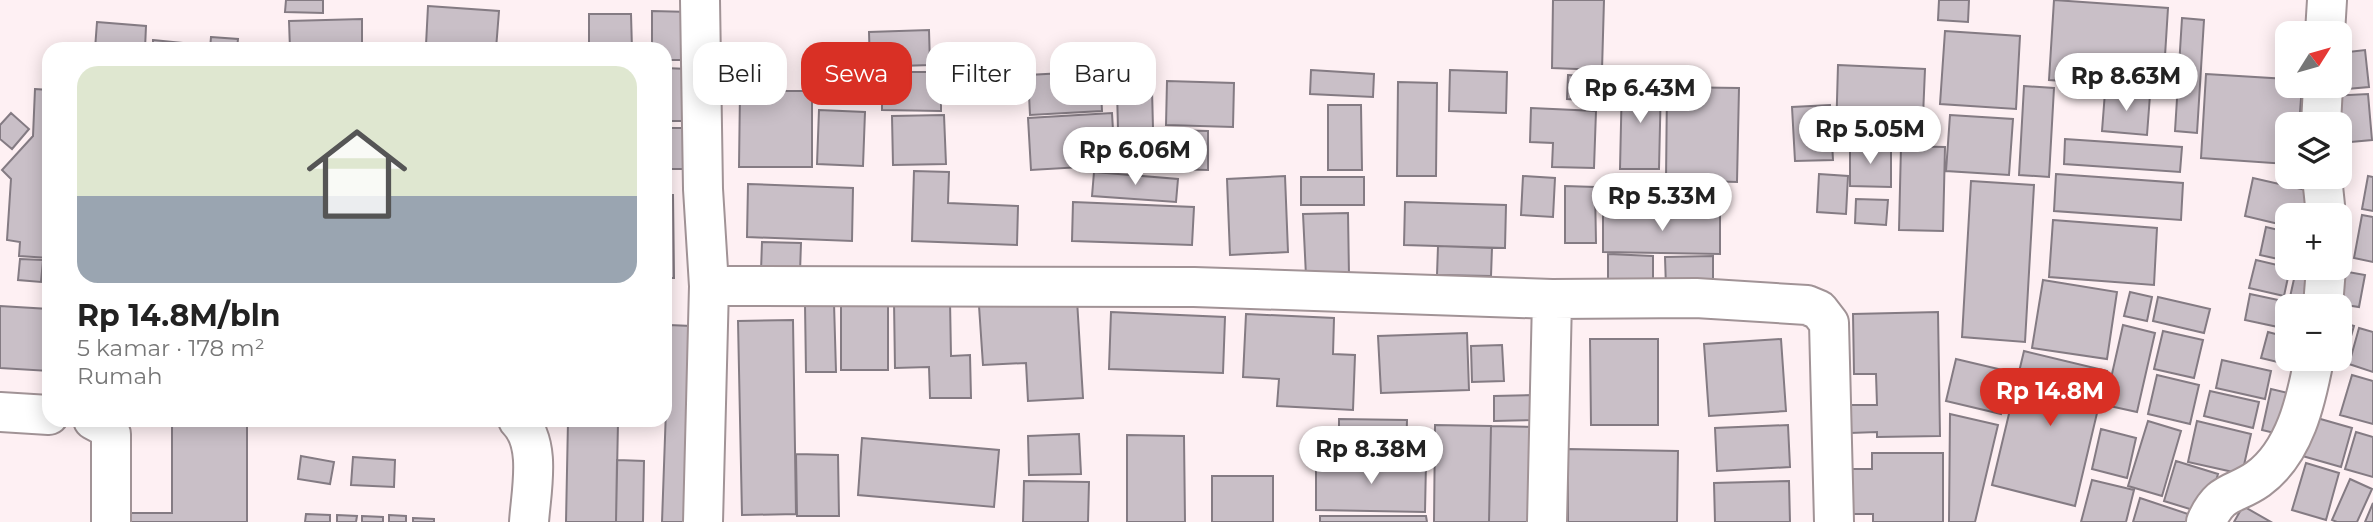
<!DOCTYPE html>
<html lang="id">
<meta charset="utf-8">
<style>
body{margin:0;font-family:Montserrat,sans-serif;background:#f6f6f6;color:#222;height:100vh;display:flex;flex-direction:column;font-size:26px;white-space:nowrap}
*{box-sizing:border-box;margin:0}
p{font-size:23px;color:#767676}
.icon{flex:none;width:38px;height:38px;fill:none;stroke:currentColor;stroke-width:2;stroke-linecap:round;stroke-linejoin:round}
.map{position:relative;flex:1;overflow:hidden}
.drawer{position:absolute;left:42px;top:42px;width:630px;height:385px;display:flex;flex-direction:column;background:#fff;border-radius:21px;box-shadow:0 4px 18px #0003}
.drawer>*{flex:none}
.top-card{position:absolute;left:693px;top:42px;width:665px;height:63px;display:flex;gap:14px}
.needle{width:46px;rotate:53deg}
.buttons{position:absolute;left:2275px;top:21px;display:grid;gap:14px}
.buttons a{display:grid;place-items:center;width:77px;height:77px;border-radius:14px;background:#fff;box-shadow:0 4px 18px #0003;font-size:35px}
.price{position:absolute;translate:-50% -60px;padding:0 16px;border-radius:24px;background:#fff;color:#222;font-size:23px;line-height:46px;filter:drop-shadow(0 2px 4px #0008)}
.price::after{content:'';position:absolute;left:50%;top:42px;width:21px;height:16px;margin-left:-10px;background:inherit;clip-path:polygon(0 0,100% 0,50% 100%)}
.price.current{background:#d93025;color:#fff}
ul{padding:0;list-style:none}
li{display:grid;align-content:center;gap:14px;height:371px;padding:0 35px}
li+li{border-top:2px solid #e0e0e0}
li span{display:grid;place-items:center;height:217px;border-radius:21px;color:#555}
li>.icon{margin-inline-start:auto}
span .icon{width:126px;height:126px;fill:#fffc;stroke-width:1}
li b{font-size:30px}
.pill{padding:0 24px;border-radius:21px;background:#fff;box-shadow:0 4px 18px #0003;font-size:24px;line-height:63px}
.pill.current{background:#d93025;color:#fff}
.map>svg:first-child{display:block}
.building{fill:#c9bfc7;stroke:#847b83;stroke-width:2}
.lines{fill:none;stroke-linecap:round;stroke-linejoin:round}
.minor-casing{stroke:#a19396;stroke-width:42}
.minor{stroke:#fff;stroke-width:38}
</style>
<div class="map">
<svg width="2373" height="522" viewBox="0 0 2373 522">
<rect width="100%" height="100%" fill="#fef0f3"/>
<path class="building" d="M286,0H323V13L285,12Z
M1553,0H1604L1602,70L1552,68Z
M1939,0H1969L1968,22L1938,20Z
M2054,0L2168,8L2163,88L2049,80Z
M428,6L499,11L496,49H434V46L426,45Z
M652,11L691,12V60H665V49H652Z
M589,14H631L632,49H589Z
M2182,18L2204,20L2197,133L2175,131Z
M362,19V49H290L289,21Z
M97,22L146,26L145,49H95Z
M929,30L930,65L870,67L869,32Z
M1945,31L2020,36L2016,109L1940,104Z
M211,37L238,39L237,49H210Z
M153,40L192,44V49H153Z
M2365,50L2369,87L2335,90L2340,86V53Z
M1838,65L1925,69L1922,140L1836,135Z
M665,68L688,69L686,121H665Z
M1311,70L1374,74L1373,97L1310,94Z
M1450,70L1507,72L1506,113L1449,111Z
M1100,71L1102,111L1030,115L1028,75Z
M882,72H941V111L882,110Z
M2206,74L2287,79V86H2302L2299,124H2287V164L2201,158Z
M1568,75L1613,78L1611,102L1567,99Z
M1622,80L1661,82L1659,169H1620Z
M1167,81L1234,83L1233,127L1166,125Z
M1398,82L1437,83L1436,176H1397Z
M2024,86L2054,88L2049,177L2019,175Z
M1667,87L1739,88L1737,182L1666,180Z
M35,89L49,90V258L19,256L20,242L7,240L11,179L2,170L33,136Z
M1152,89L1154,168L1119,169L1117,90Z
M740,91H812V167H739Z
M2105,92L2150,95L2147,135L2102,131Z
M2368,94L2372,140L2340,143V124L2330,96Z
M1328,105H1361L1362,170H1328Z
M1830,105L1833,160L1795,161L1792,107Z
M1531,108L1596,111L1594,168L1552,167L1553,143L1530,142Z
M819,110L865,112L863,166L817,164Z
M11,113L29,129L12,149L0,139V125Z
M1112,113L1115,165L1031,170L1028,118Z
M944,115L946,164L893,165L892,116Z
M1950,115L2013,119L2009,175L1946,171Z
M665,128H689V169H665Z
M1170,130L1208,131V170L1169,169Z
M2065,139L2182,147L2180,172L2064,164Z
M1850,145L1891,146V187L1850,186Z
M1901,146L1945,147L1943,231L1899,230Z
M914,171L949,172L948,203L1018,206L1017,245L912,241Z
M1094,172L1178,179L1176,202L1092,196Z
M1819,174L1848,176L1846,214L1817,212Z
M2056,174L2183,183L2181,220L2054,211Z
M1285,176L1288,252L1230,255L1227,179Z
M1523,176L1555,178L1553,217L1521,215Z
M2368,176L2373,177V211L2362,209Z
M1301,177H1364V205H1301Z
M2253,178L2319,193L2314,215H2287V226L2245,216Z
M1971,181L2034,185L2025,342L1962,337Z
M748,184L853,188L852,241L747,237Z
M1565,186L1595,187L1596,243H1565Z
M665,195H673L674,278H665Z
M1856,199L1888,200L1886,225L1855,223Z
M1073,202L1194,207L1192,245L1072,241Z
M1405,202L1506,205L1505,248L1404,245Z
M1348,213L1349,275L1306,276L1303,214Z
M1603,213L1720,214V254L1603,252Z
M2362,215L2373,217V262L2354,258Z
M2053,220L2157,228L2154,285L2049,277Z
M2266,227L2287,232V261L2260,255Z
M762,242L801,243L800,272L761,271Z
M1438,246L1492,248L1491,276L1437,275Z
M1608,254L1653,256V281L1608,280Z
M1713,256V289L1666,288L1665,257Z
M20,259L43,260L41,282L18,280Z
M2256,260L2290,268L2284,296L2249,288Z
M2296,270L2319,275L2312,306H2288Z
M2337,270L2365,275L2359,307L2332,303Z
M2043,280L2117,292L2107,359L2032,348Z
M2130,292L2152,297L2147,321L2124,316Z
M2250,294L2283,301L2278,327L2245,320Z
M841,296H888V370H841Z
M2158,297L2210,309L2204,333L2153,321Z
M1077,300L1083,398L1028,401L1026,363L983,365L979,306Z
M894,301H950L951,356L970,355L971,398H930L929,367L895,368Z
M834,303L836,372H806L805,304Z
M0,306L49,309V371L0,368Z
M1111,312L1225,317L1223,373L1109,369Z
M1938,312L1940,436L1877,437V432L1850,433L1849,405H1877L1876,374H1854L1853,314Z
M1246,314L1334,318L1333,354L1355,355L1353,410L1277,406L1279,379L1243,377Z
M793,320L796,514L742,515L738,321Z
M2340,322L2354,326L2343,364L2327,359H2340Z
M669,325L691,326L684,522H662Z
M2123,325L2155,333L2137,412L2105,405Z
M2359,328L2373,332V372L2349,364Z
M2163,331L2203,340L2194,378L2154,369Z
M2268,332L2287,337V359H2295L2294,366L2261,358Z
M1467,333L1469,390L1381,393L1378,336Z
M1590,339H1658V425H1591Z
M1781,339L1786,411L1709,416L1704,344Z
M1502,345L1504,381L1472,382L1471,346Z
M2024,351L2107,371L2075,506L1992,485Z
M1956,359L2011,372L2001,414L1946,401Z
M2222,360L2271,371L2265,399L2216,388Z
M2157,375L2199,385L2190,424L2148,414Z
M2352,375L2373,381V424L2340,415Z
M2271,389L2292,394L2283,435L2262,430Z
M2210,391L2259,402L2253,428L2204,416Z
M1533,395V420L1494,421V396Z
M1950,414L1998,425L1975,522H1949Z
M2310,416L2352,428L2341,467L2299,455Z
M1339,419L1407,420L1406,456L1339,455Z
M172,420H247V522H130V513H172Z
M568,421L618,422L616,522H566Z
M2148,421L2181,431L2162,496L2128,486Z
M2197,421L2251,434L2242,474L2188,462Z
M1435,425L1491,426L1489,522H1434Z
M1788,425L1790,467L1717,471L1715,428Z
M1491,426L1536,427L1534,522H1489Z
M2101,429L2136,438L2127,478L2092,469Z
M2356,432L2373,437V477L2345,469Z
M1079,434L1081,474L1029,475L1028,436Z
M1127,435L1184,436L1185,522H1127Z
M862,438L999,450L994,507L858,495Z
M1568,449L1678,451L1677,522H1568Z
M1872,453H1943V522H1873V514H1850V469H1872Z
M796,454L838,455L839,516H797Z
M301,456L334,462L330,484L298,479Z
M353,457L395,460L394,487L351,485Z
M617,460L644,461L643,522H616Z
M1316,460L1426,462L1425,512L1316,510Z
M2176,461L2218,474L2206,514L2164,501Z
M2306,463L2339,473L2326,520L2292,510Z
M1212,476H1273V522H1212Z
M2350,479L2372,489L2357,522H2337L2332,520Z
M2092,480L2134,490L2126,522H2081Z
M1024,481L1089,482L1088,522H1023Z
M1789,481L1790,522H1715L1714,483Z
M2140,498L2200,518L2198,522H2133Z
M2373,503V522H2365Z
M2243,506L2271,522H2234Z
M306,514L330,515V522H305Z
M337,515L357,516L356,522H337Z
M389,515L406,516V522H389Z
M362,516L383,517V522H362Z
M1320,516H1426L1427,522H1320Z
M413,518L434,519V522H413Z"/>
<g class="lines">
<defs>
<path id="minor" d="M700,0L703,189L709,286L703,522
M2325,33L2327,0
M2321,124L2323,86
M2322,177L2326,215
M709,286L1194,287L1552,299L1696,298L1807,305L1819,310L1829,323L1834,522
M2323,306L2326,268
M0,412L49,415
M93,420L108,428L111,434V522
M518,420C542,444 531,491 529,522
M1547,522L1552,299
M2206,522C2221,489 2234,496 2258,479C2295,452 2306,401 2314,359"/>
</defs>
<use href="#minor" class="minor-casing"/>
<use href="#minor" class="minor"/>
</g>
</svg>
<div class="buttons">
<a><svg class="needle" viewBox="-14 -14 28 28"><path d="M0-13l5 13h-10z" fill="#e53935"/><path d="M0 13l5-13h-10z" fill="#767676"/></svg></a>
<a><svg class="icon" aria-label="layers" viewBox="0 0 24 24"><path d="M12 4l9 5-9 5-9-5zM3 14l9 5 9-5"/></svg></a>
<a>+</a>
<a>−</a>
</div>
<b class="price" style="left:2126px;top:113px">Rp 8.63M</b>
<b class="price" style="left:1640px;top:125px">Rp 6.43M</b>
<b class="price" style="left:1870px;top:166px">Rp 5.05M</b>
<b class="price" style="left:1135px;top:187px">Rp 6.06M</b>
<b class="price" style="left:1662px;top:233px">Rp 5.33M</b>
<b class="price current" style="left:2050px;top:428px">Rp 14.8M</b>
<b class="price" style="left:1371px;top:486px">Rp 8.38M</b>
<div class="top-card">
<a class="pill">Beli</a>
<a class="pill current">Sewa</a>
<a class="pill">Filter</a>
<a class="pill">Baru</a>
</div>
<section class="drawer">
<ul>
<li><span style="background:linear-gradient(#dfe7d0 60%,#9aa5b1 0)"><svg class="icon" aria-label="home" viewBox="0 0 24 24"><path d="M3 11l9-7 9 7M6 9v11h12V9"/></svg></span><div><b>Rp 14.8M/bln</b><p>5 kamar · 178 m²</p><p>Rumah</p></div></li>
</ul>
</section>
</div>
